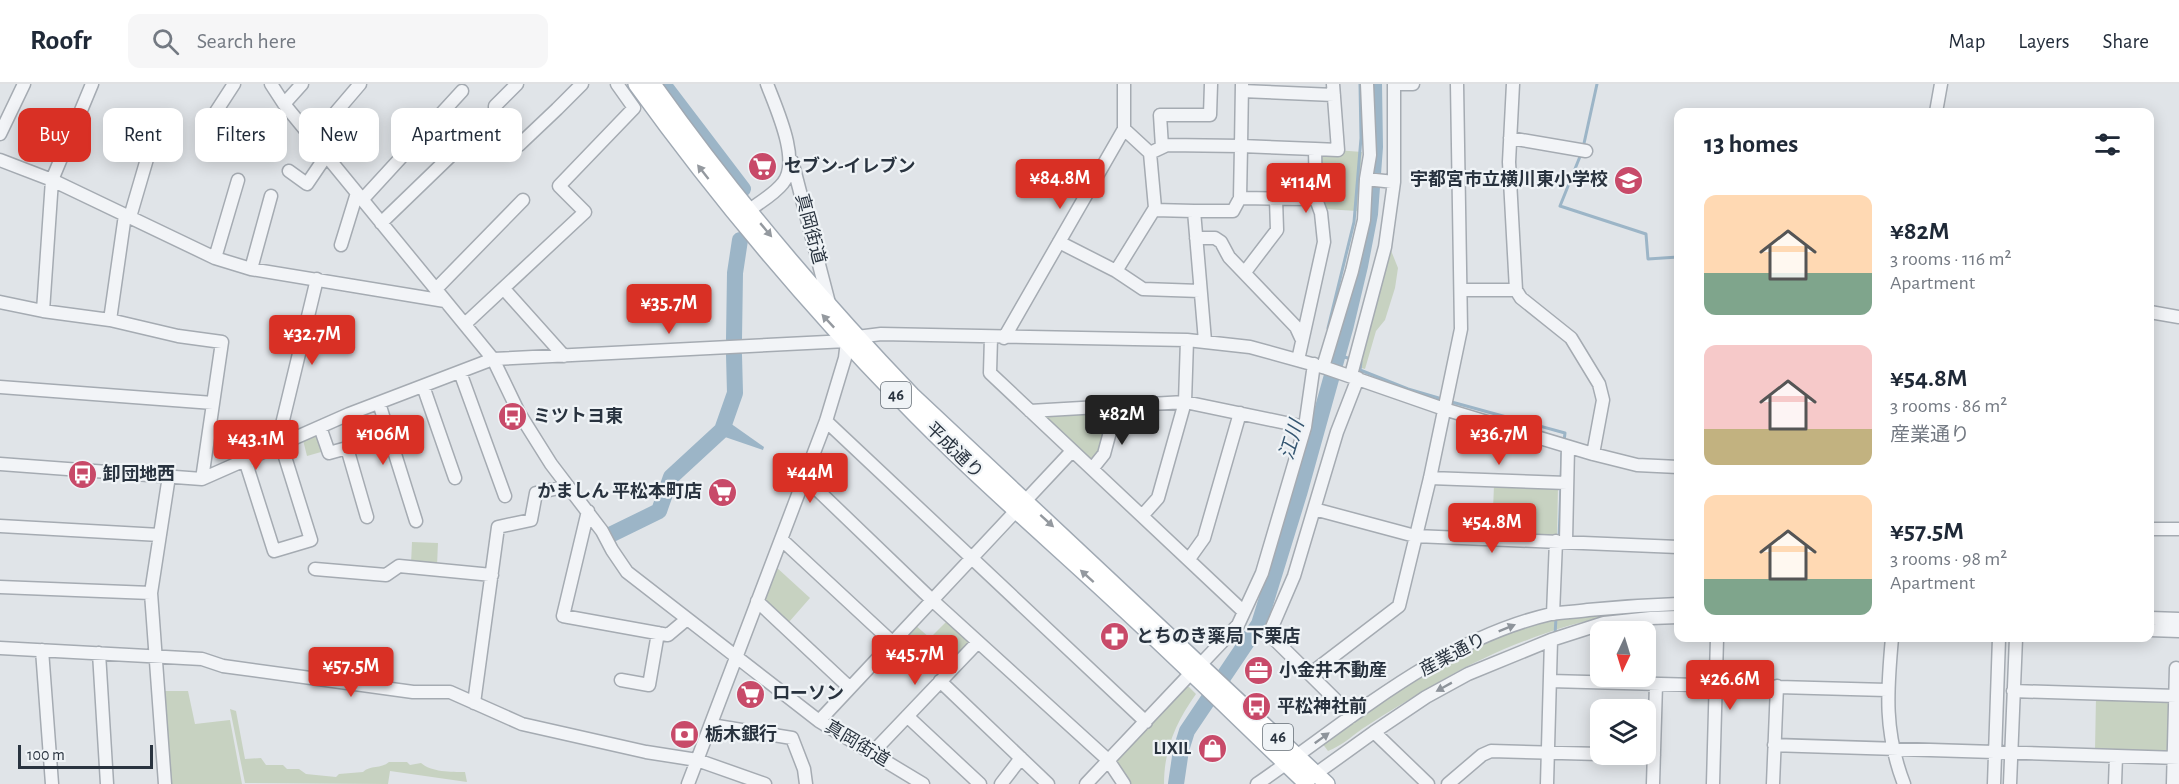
<!DOCTYPE html>
<meta charset="utf-8">
<style>
body{margin:0;font-family:"Alegreya Sans","Noto Sans JP",sans-serif;background:#f6f6f7;color:#1f2937;height:100vh;display:flex;flex-direction:column;font-size:22px;white-space:nowrap}
*{box-sizing:border-box;margin:0}
p{font-size:20px;color:#747a83}
.icon{flex:none;width:33px;height:33px;fill:none;stroke:currentColor;stroke-width:2;stroke-linecap:round;stroke-linejoin:round}
.map{position:relative;flex:1;overflow:hidden}
.drawer{position:absolute;left:1674px;top:24px;width:480px;height:534px;display:flex;flex-direction:column;background:#fff;border-radius:12px;box-shadow:0 3px 15px #0003}
.drawer>*{flex:none}
.banner{position:absolute;left:18px;top:24px;width:570px;height:54px;display:flex;gap:12px}
.needle{width:39px;rotate:184deg}
.controls{position:absolute;left:1590px;top:537px;display:grid;gap:12px}
.controls a{display:grid;place-items:center;width:66px;height:66px;border-radius:12px;background:#fff;box-shadow:0 3px 15px #0003;font-size:30px}
.scale{position:absolute;left:18px;bottom:15px;width:135px;box-sizing:border-box;padding-left:6px;border:3px solid #29333f;border-top:0;font-size:16px;line-height:21px;white-space:nowrap;color:#29333f;-webkit-text-stroke:4px #eff3f6;paint-order:stroke}
.price{position:absolute;translate:-50% -51px;padding:0 14px;border-radius:6px;background:#d93025;color:#fff;font-size:20px;line-height:39px;filter:drop-shadow(0 2px 3px #0008)}
.price::after{content:'';position:absolute;left:50%;top:36px;width:18px;height:14px;margin-left:-9px;background:inherit;clip-path:polygon(0 0,100% 0,50% 100%)}
.price.selected{background:#222;color:#fff}
ul{padding:0;list-style:none}
li{display:flex;align-items:center;gap:18px;height:150px;padding:0 30px}
li span{display:grid;place-items:center;flex:none;width:168px;height:120px;border-radius:12px;color:#555}
li>.icon{margin-inline-start:auto}
span .icon{width:72px;height:72px;fill:#fffc;stroke-width:1}
li b{font-size:26px}
h2{display:flex;justify-content:space-between;align-items:center;height:72px;padding:0 30px;font-size:26px}
.chip{padding:0 21px;border-radius:12px;background:#fff;box-shadow:0 3px 15px #0003;font-size:21px;line-height:54px}
.chip.selected{background:#d93025;color:#fff}
header{display:flex;align-items:center;gap:36px;box-sizing:border-box;height:84px;padding:0 30px;background:#fff;border-bottom:2px solid #e0e1e3}
header strong{font-size:28px}
nav{display:flex;gap:33px;margin-inline-start:auto;font-size:21px}
.search{width:420px;height:54px;background:#f6f6f7;display:flex;align-items:center;gap:15px;box-sizing:border-box;padding:0 21px;border-radius:12px;color:#747a83;font-size:22px}
.map>svg:first-child{display:block}
.green{fill:#c7d2c1}
.water{fill:#9cb5c7}
.lines{fill:none;stroke-linecap:round;stroke-linejoin:round}
.stream{stroke:#9cb5c7;stroke-width:3}
.river{stroke:#9cb5c7;stroke-width:16}
.minor-casing{stroke:#a5abb2;stroke-width:15}
.major-casing{stroke:#a0a9b3;stroke-width:18}
.minor{stroke:#f2f4f7;stroke-width:12}
.major{stroke:#fff;stroke-width:15}
.oneway{fill:#94999f}
.oneway2{fill:#8e949b}
.labels{text-anchor:middle;dominant-baseline:central;stroke-width:4.5;stroke-linejoin:round;paint-order:stroke}
.shield{fill:#eff3f6;stroke:#646d76;stroke-width:1.5}
.shield-label{font-size:16px;font-weight:bold;fill:#29333f}
.poi-label{font-size:18px;font-weight:bold;fill:#29333f;stroke:#eff3f6;text-anchor:start}
.street-label{font-size:18px;fill:#29333f;stroke:#eff3f6}
.water-label{font-size:20px;font-style:italic;fill:#355671;stroke:#eff3f6}
</style>
<header>
<strong>Roofr</strong>
<div class="search"><svg class="icon" aria-label="search" viewBox="0 0 24 24"><circle cx="10" cy="10" r="6"/><path d="M15 15l6 6"/></svg>Search here</div>
<nav><a>Map</a><a>Layers</a><a>Share</a></nav>
</header>
<div class="map">
<svg width="2179" height="700" viewBox="0 0 2179 700">
<rect width="100%" height="100%" fill="#e0e4e8"/>
<path class="green" d="M1323,65L1362,68L1357,127L1325,125C1319,109 1312,80 1323,65Z
M1390,164L1398,184L1395,204L1385,236L1376,247L1365,285L1350,281Z
M1106,325L1112,331L1101,365L1093,376L1087,375L1043,335L1046,329Z
M311,349L316,352L321,368L307,372L302,352Z
M1494,401L1558,402L1557,453L1492,451Z
M412,458L438,459L437,482L411,480Z
M775,482L810,514L789,538L766,518L765,512Z
M1678,527C1657,528 1635,527 1615,531C1560,540 1493,567 1444,595C1417,611 1389,627 1362,645C1351,653 1341,662 1328,667L1322,659L1415,592L1512,545L1560,534L1609,529Z
M950,534L969,551V558L938,591L900,556L914,540L930,554Z
M1182,603H1189L1196,610C1176,638 1164,665 1164,700H1128L1115,681L1116,674Z
M161,607H188L195,640L230,636L242,700H168Z
M2096,613L2166,616L2170,621V664L2163,669L2095,666Z
M230,625L236,627L245,675L261,674L266,681H283L287,685H299L306,690L336,693L339,690L363,688C370,681 381,685 389,678H407L410,681L421,679C431,688 451,688 465,688L467,698L390,687L388,700L245,699Z"/>
<path class="water" d="M730,339L764,363L763,366L725,353Z"/>
<g class="lines">
<path class="stream" d="M1583,64L1597,0
M1581,70L1560,122L1646,150L1648,175L1678,173
M1331,245L1328,244L1354,138L1361,54L1360,0
M1338,271L1351,275
M1357,277L1361,278L1360,286L1408,305L1442,315
M1448,317L1565,349L1564,357
M726,332L730,339
M1561,395L1562,369
M1559,455L1561,402
M1555,551L1556,534"/>
<path class="river" d="M663,0L743,105
M734,255L735,189L740,156
M612,450L659,427L671,393L722,346L735,309L734,271
M1176,700L1181,666L1187,647L1259,540L1299,410L1346,241L1360,182L1370,130L1375,63L1374,0"/>
<defs>
<path id="minor" d="M271,0L284,20L493,275L519,329L551,380L602,447L612,466L627,488L819,637L923,700
M1242,0L1241,62L1315,65
M1394,0H1413
M1513,0L1509,78L1516,206L1521,214L1571,254L1599,300L1603,316L1593,370
M1242,7L1334,11
M284,20L302,0
M1936,28L1941,0
M495,29V22L517,0
M208,40L234,0
M1124,45L1150,69L1167,61L1241,62L1240,114L1233,127H1194L1205,257
M0,50L24,0
M1510,54L1586,67
M313,55L360,0
M1162,63L1160,31H1210L1211,0
M0,76L52,96L215,174L251,185L445,217
M792,77L829,219
M289,87L307,100L326,72
M1366,95L1394,98
M1240,114L1316,115
M362,116L462,7
M1154,126L1194,127
M742,131C755,121 773,112 783,99C801,77 776,24 767,0
M130,133L149,68
M381,139L495,29L519,61L557,25L582,0
M1196,154H1215L1221,158L1229,173L1296,243L1302,256
M1059,158L1116,187L1155,124L1150,69
M341,161L357,109
M215,174L238,96
M251,185L271,112
M1116,187L1143,205L1200,207
M1245,188L1277,146L1276,115
M436,205L523,116
M504,205L564,272
M1462,206H1516
M0,218L43,227L110,236L178,252L222,258L202,395
M43,227L52,96L92,0
M2150,228L2179,233
M110,236L125,131
M465,240L585,128L559,102L634,24L617,0
M991,253L990,289L1244,528
M1004,254L1124,45V0
M1298,276L1324,158L1321,129L1316,115L1315,65L1338,66L1333,0
M1323,283L1352,187L1364,136L1366,95L1370,71L1367,0
M460,288L505,412
M1351,291L1385,163L1394,98V1
M423,302L455,394
M0,303L213,319
M379,319L416,437
M1030,327L1185,318L1305,343
M826,337L1146,638
M320,343L329,369L347,364L367,433
M277,361L317,195
M245,376L274,467L311,456L281,360
M0,380L202,395L349,330L493,275L847,257L857,253L881,250L1187,256L1250,263L1326,284L1444,325L1593,370L1637,381L1678,383
M1092,385L1104,370L1117,322
M804,393L932,516L1108,676L1124,700
M1430,394L1567,399
M1314,425L1415,452L1678,463
M588,427L563,532L668,551L687,535
M1142,432L1158,414L1185,318L1187,256
M0,442L160,451
M2150,445H2179
M781,455L892,558
M1566,457L1568,363
M1189,475L1204,454L1240,329
M315,485L386,491L399,482L492,491
M0,503L151,509
M757,517L850,604
M1553,530L1556,457
M2150,534L2179,535
M2150,546L2179,547
M1892,554C1887,608 1884,648 1904,700
M0,564L202,575L223,582L413,608H450L522,640L646,668L697,676L765,700
M42,566L52,700
M99,569L107,700
M1200,581L1238,541L1262,489L1305,343L1314,280
M1310,590L1399,522L1430,394L1461,245L1457,0
M621,596L649,601L658,549
M940,597L1048,700
M1550,597L1887,606
M2013,607L2176,612
M474,619L498,443L531,436L536,409L568,402
M907,632L980,700
M1352,632L1269,550L1294,492L1337,348L1358,294
M819,637L1072,367
M711,641L792,654L804,685L806,700
M1374,648L1428,700
M1774,661L2179,674
M873,668L978,558
M1632,670L1654,671
M1310,694L1374,648L1426,613L1468,590L1551,556L1604,539L1651,534L1678,533
M165,700L151,509L169,392
M688,700L826,337L845,274L847,257
M1001,700L1021,674
M1086,700L1191,589
M1257,700C1349,637 1439,556 1551,530C1563,528 1576,528 1588,526C1618,523 1648,521 1678,520
M1448,700L1482,671L1491,667L1600,670
M1547,700L1551,556
M1653,700L1656,600
M1713,700L1717,554
M1773,700L1777,602
M1994,700L1999,554
M2010,700L2016,554
M2115,700L2116,672
M2173,700L2176,584"/>
<path id="major" d="M636,0C716,111 804,216 899,314C968,386 1044,451 1116,518C1181,578 1244,640 1307,700
M653,0C731,110 819,214 912,311L1327,700"/>
</defs>
<use href="#minor" class="minor-casing"/>
<use href="#major" class="major-casing"/>
<use href="#minor" class="minor"/>
<use href="#major" class="major"/>
</g>
<defs><path id="oneway-solid" d="M-6-.8H1V-3.2L6.5 0L1 3.2V.8H-6Z" transform="scale(1.5)"/></defs>
<g class="oneway">
<use href="#oneway-solid" transform="translate(703 88) rotate(-128)"/>
<use href="#oneway-solid" transform="translate(766 146) rotate(50)"/>
<use href="#oneway-solid" transform="translate(828 237) rotate(-133)"/>
<use href="#oneway-solid" transform="translate(1047 437) rotate(42)"/>
<use href="#oneway-solid" transform="translate(1087 492) rotate(-138)"/>
</g>
<g class="oneway2">
<use href="#oneway-solid" transform="translate(1507 544) rotate(-22)"/>
<use href="#oneway-solid" transform="translate(1444 603) rotate(151)"/>
<use href="#oneway-solid" transform="translate(1322 654) rotate(-36)"/>
</g>
<defs>
<symbol id="supermarket-disc" viewBox="-11 -11 22 22"><circle r="9.5" fill="#c84a69" stroke="#eff3f6"/><path d="M-6-5.5h2.5l.6 2H6L4.5 2H-2.5L-4.4-4H-6ZM-1.5 3.2a1.3 1.3 0 1 0 .1 0ZM3 3.2a1.3 1.3 0 1 0 .1 0Z" fill="#fff"/></symbol>
<symbol id="school-disc" viewBox="-11 -11 22 22"><circle r="9.5" fill="#c84a69" stroke="#eff3f6"/><path d="M0-5L7-2L0 1L-7-2ZM-4 1L0 2.5L4 1V4Q0 6-4 4Z" fill="#fff"/></symbol>
<symbol id="bus-disc" viewBox="-11 -11 22 22"><circle r="9.5" fill="#c84a69" stroke="#eff3f6"/><path d="M-5-6H5V4H4V6H2V4H-2V6H-4V4H-5ZM-3.5-4V0h7V-4ZM-3.5 1.2v1.5H-2V1.2ZM2 1.2v1.5H3.5V1.2Z" fill="#fff"/></symbol>
<symbol id="pharmacy-disc" viewBox="-11 -11 22 22"><circle r="9.5" fill="#c84a69" stroke="#eff3f6"/><path d="M-2-6h4v4h4v4h-4v4h-4v-4h-4v-4h4Z" fill="#fff"/></symbol>
<symbol id="office-disc" viewBox="-11 -11 22 22"><circle r="9.5" fill="#c84a69" stroke="#eff3f6"/><path d="M-6-3h4V-5.5h4V-3h4V5H-6ZM-1-4.5V-3h2v-1.5ZM-6 0V1H6V0Z" fill="#fff"/></symbol>
<symbol id="bank-disc" viewBox="-11 -11 22 22"><circle r="9.5" fill="#c84a69" stroke="#eff3f6"/><path d="M-6-4H6V4H-6ZM0-2.3a2.3 2.3 0 1 0 0 4.6a2.3 2.3 0 1 0 0-4.6Z" fill="#fff"/></symbol>
<symbol id="shop-disc" viewBox="-11 -11 22 22"><circle r="9.5" fill="#c84a69" stroke="#eff3f6"/><path d="M-5-2.5h2.3a2.7 3.5 0 0 1 5.4 0H5L5.5 6h-11ZM-1.5-2.5h3a1.5 2.3 0 0 0-3 0Z" fill="#fff"/></symbol>
</defs>
<g fill-rule="evenodd">
<use href="#supermarket-disc" x="746" y="66" width="33" height="33"/>
<use href="#school-disc" x="1612" y="80" width="33" height="33"/>
<use href="#bus-disc" x="496" y="316" width="33" height="33"/>
<use href="#bus-disc" x="66" y="374" width="33" height="33"/>
<use href="#supermarket-disc" x="706" y="392" width="33" height="33"/>
<use href="#pharmacy-disc" x="1098" y="536" width="33" height="33"/>
<use href="#office-disc" x="1242" y="570" width="33" height="33"/>
<use href="#supermarket-disc" x="734" y="594" width="33" height="33"/>
<use href="#bus-disc" x="1240" y="606" width="33" height="33"/>
<use href="#bank-disc" x="668" y="634" width="33" height="33"/>
<use href="#shop-disc" x="1196" y="648" width="33" height="33"/>
</g>
<g class="labels">
<g class="shield">
<rect x="881" y="298" width="30" height="26" rx="4.5"/>
<rect x="1263" y="640" width="30" height="26" rx="4.5"/>
</g>
<g class="shield-label">
<text x="896" y="311">46</text>
<text x="1278" y="653">46</text>
</g>
<g class="poi-label">
<text x="784" y="83">セブン-イレブン</text>
<text x="1608" y="96" text-anchor="end">宇都宮市立横川東小学校</text>
<text x="533" y="333">ミツトヨ東</text>
<text x="103" y="391">卸団地西</text>
<text x="702" y="408" text-anchor="end">かましん 平松本町店</text>
<text x="1136" y="553">とちのき薬局 下栗店</text>
<text x="1279" y="587">小金井不動産</text>
<text x="772" y="610">ローソン</text>
<text x="1277" y="623">平松神社前</text>
<text x="705" y="651">栃木銀行</text>
<text x="1191" y="665" text-anchor="end">LIXIL</text>
</g>
<g class="street-label">
<text transform="translate(810 145) rotate(75)">真岡街道</text>
<text transform="translate(954 367) rotate(44)">平成通り</text>
<text transform="translate(1453 571) rotate(-28)">産業通り</text>
<text transform="translate(857 660) rotate(31)">真岡街道</text>
</g>
<g class="water-label">
<text transform="translate(1292 356) rotate(-73)">江川</text>
</g>
</g>
</svg>
<div class="controls">
<a><svg class="needle" viewBox="-14 -14 28 28"><path d="M0-13l5 13h-10z" fill="#e53935"/><path d="M0 13l5-13h-10z" fill="#747a83"/></svg></a>
<a><svg class="icon" aria-label="layers" viewBox="0 0 24 24"><path d="M12 4l9 5-9 5-9-5zM3 14l9 5 9-5"/></svg></a>
</div>
<div class="scale">100 m</div>
<b class="price" style="left:1060px;top:126px">¥84.8M</b>
<b class="price" style="left:1306px;top:130px">¥114M</b>
<b class="price" style="left:669px;top:251px">¥35.7M</b>
<b class="price" style="left:312px;top:282px">¥32.7M</b>
<b class="price selected" style="left:1122px;top:362px">¥82M</b>
<b class="price" style="left:383px;top:382px">¥106M</b>
<b class="price" style="left:1499px;top:382px">¥36.7M</b>
<b class="price" style="left:256px;top:387px">¥43.1M</b>
<b class="price" style="left:810px;top:420px">¥44M</b>
<b class="price" style="left:1492px;top:470px">¥54.8M</b>
<b class="price" style="left:915px;top:602px">¥45.7M</b>
<b class="price" style="left:351px;top:614px">¥57.5M</b>
<b class="price" style="left:1730px;top:627px">¥26.6M</b>
<div class="banner">
<a class="chip selected">Buy</a>
<a class="chip">Rent</a>
<a class="chip">Filters</a>
<a class="chip">New</a>
<a class="chip">Apartment</a>
</div>
<section class="drawer">
<h2>13 homes<svg class="icon" aria-label="filters" viewBox="0 0 24 24"><path d="M4 7h16M4 17h16"/><circle cx="9" cy="7" r="2"/><circle cx="15" cy="17" r="2"/></svg></h2>
<ul>
<li><span style="background:linear-gradient(#ffd9b3 65%,#7fa58c 0)"><svg class="icon" aria-label="home" viewBox="0 0 24 24"><path d="M3 11l9-7 9 7M6 9v11h12V9"/></svg></span><div><b>¥82M</b><p>3 rooms · 116 m²</p><p>Apartment</p></div></li>
<li><span style="background:linear-gradient(#f6c9c9 70%,#c2b280 0)"><svg class="icon" aria-label="home" viewBox="0 0 24 24"><path d="M3 11l9-7 9 7M6 9v11h12V9"/></svg></span><div><b>¥54.8M</b><p>3 rooms · 86 m²</p><p>産業通り</p></div></li>
<li><span style="background:linear-gradient(#ffd9b3 70%,#7fa58c 0)"><svg class="icon" aria-label="home" viewBox="0 0 24 24"><path d="M3 11l9-7 9 7M6 9v11h12V9"/></svg></span><div><b>¥57.5M</b><p>3 rooms · 98 m²</p><p>Apartment</p></div></li>
</ul>
</section>
</div>
